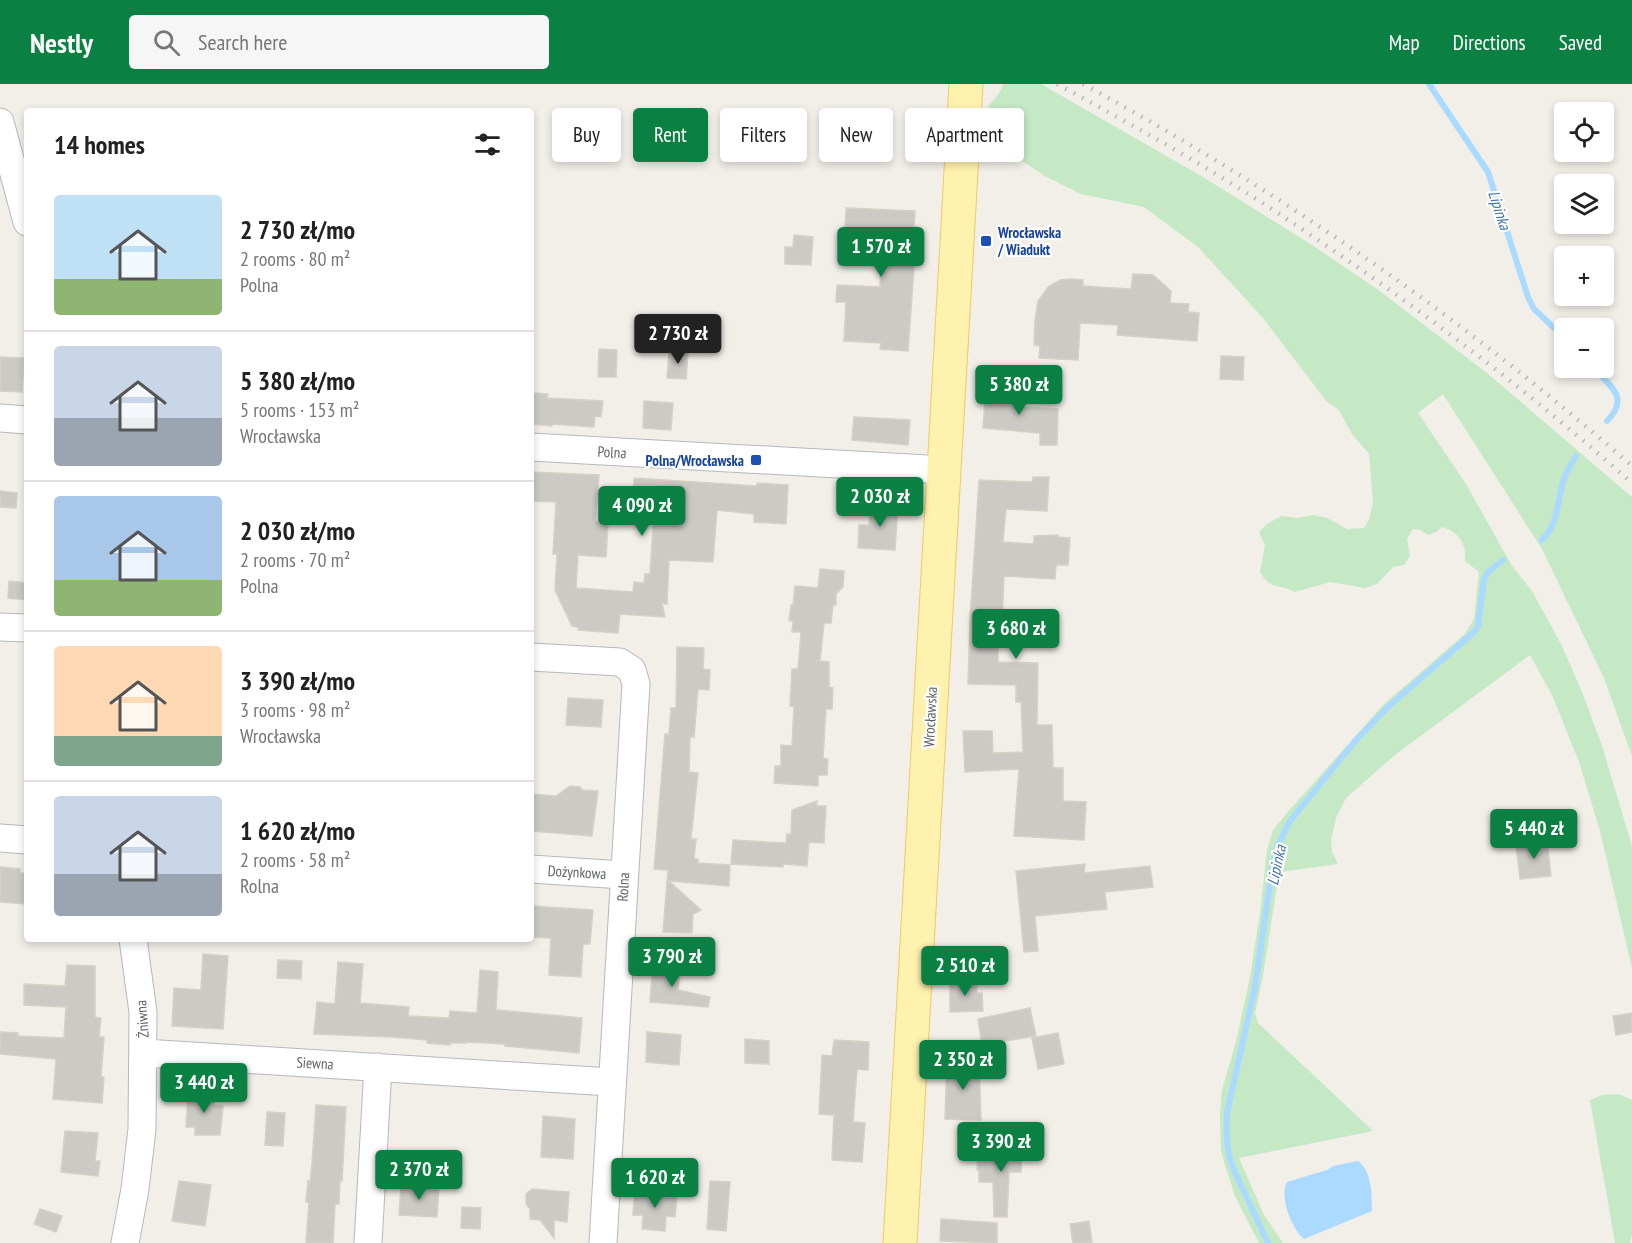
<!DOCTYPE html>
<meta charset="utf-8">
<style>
body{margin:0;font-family:"PT Sans Narrow",sans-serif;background:#f6f6f6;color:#222;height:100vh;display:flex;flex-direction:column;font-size:22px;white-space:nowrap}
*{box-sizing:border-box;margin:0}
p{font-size:20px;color:#767676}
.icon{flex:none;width:33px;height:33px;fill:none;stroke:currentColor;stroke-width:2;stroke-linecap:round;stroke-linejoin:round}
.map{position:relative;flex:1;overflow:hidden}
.drawer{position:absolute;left:24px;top:24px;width:510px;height:834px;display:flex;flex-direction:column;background:#fff;border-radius:6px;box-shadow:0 3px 9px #0003}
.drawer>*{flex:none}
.top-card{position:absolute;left:552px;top:24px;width:570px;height:54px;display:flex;gap:12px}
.buttons{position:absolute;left:1554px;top:18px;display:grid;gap:12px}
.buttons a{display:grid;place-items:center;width:60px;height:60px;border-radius:6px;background:#fff;box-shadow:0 3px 9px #0003;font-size:30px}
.price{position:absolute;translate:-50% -51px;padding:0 14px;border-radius:6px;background:#0b8043;color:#fff;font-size:20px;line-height:39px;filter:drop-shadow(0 2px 3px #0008)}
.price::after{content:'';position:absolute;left:50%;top:36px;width:18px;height:14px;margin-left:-9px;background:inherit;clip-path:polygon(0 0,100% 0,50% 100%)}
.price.active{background:#222;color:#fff}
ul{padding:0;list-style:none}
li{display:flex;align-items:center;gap:18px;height:150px;padding:0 30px}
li+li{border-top:2px solid #e0e0e0}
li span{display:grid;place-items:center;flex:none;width:168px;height:120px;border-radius:6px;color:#555}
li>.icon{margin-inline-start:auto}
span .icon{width:72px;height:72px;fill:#fffc;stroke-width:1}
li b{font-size:26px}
h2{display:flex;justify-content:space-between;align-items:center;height:72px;padding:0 30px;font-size:26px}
.tag{padding:0 21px;border-radius:6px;background:#fff;box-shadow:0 3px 9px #0003;font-size:21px;line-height:54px}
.tag.active{background:#0b8043;color:#fff}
header{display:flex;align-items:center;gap:36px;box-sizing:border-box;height:84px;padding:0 30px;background:#0b8043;color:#fff}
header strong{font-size:28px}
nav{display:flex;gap:33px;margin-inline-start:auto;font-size:21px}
.search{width:420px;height:54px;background:#f6f6f6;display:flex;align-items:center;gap:15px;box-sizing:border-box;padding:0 21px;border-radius:6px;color:#767676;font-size:22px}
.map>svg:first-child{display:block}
.green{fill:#c5e8c5}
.water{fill:#aadaff}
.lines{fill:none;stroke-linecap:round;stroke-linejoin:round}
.stream{stroke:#aadaff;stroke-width:6}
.building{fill:#cccac5;stroke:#d6d1c6;stroke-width:1.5}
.minor-casing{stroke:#b5b8bc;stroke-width:29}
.major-casing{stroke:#f2c960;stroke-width:35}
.minor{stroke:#fff;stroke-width:27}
.major{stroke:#fff2af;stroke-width:33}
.rail{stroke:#b6b7b8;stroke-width:4.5;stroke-dasharray:1.5 8;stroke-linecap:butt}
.transit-dot{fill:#1a4fb4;stroke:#fff;stroke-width:2}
.labels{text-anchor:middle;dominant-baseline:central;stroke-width:4.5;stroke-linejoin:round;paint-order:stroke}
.transit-label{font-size:15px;font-weight:bold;fill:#164399;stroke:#fff;text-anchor:start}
.street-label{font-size:15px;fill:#5f6368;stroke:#fff}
.water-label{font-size:16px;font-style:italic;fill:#4174aa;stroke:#fff}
</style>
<header>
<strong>Nestly</strong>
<div class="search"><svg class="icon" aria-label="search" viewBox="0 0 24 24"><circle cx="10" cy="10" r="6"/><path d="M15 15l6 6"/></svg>Search here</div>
<nav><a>Map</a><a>Directions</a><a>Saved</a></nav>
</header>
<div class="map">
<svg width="1632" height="1159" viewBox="0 0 1632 1159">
<rect width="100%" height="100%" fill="#f1efe8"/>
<path class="green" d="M1003,0H1041L1203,93L1312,161L1377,205L1487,289L1632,413V672L1604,594L1542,465L1443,310L1418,329L1466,400L1512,482L1532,507L1562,562L1582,608L1603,665L1632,762V884L1600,747L1579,678L1553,613L1530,571L1396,670L1346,714L1336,734L1331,756L1332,768L1338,780L1279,788L1263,892L1255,929L1258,939L1373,1047L1239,1074L1264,1131L1283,1159H1259L1235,1112L1225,1081L1221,1067L1220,1030L1222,1006L1236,958L1250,893L1260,829L1267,766L1273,746L1286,730L1384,620L1465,550L1474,535L1479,488L1465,477C1467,460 1458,447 1442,443L1436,448L1428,451L1420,446L1413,445L1407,455L1410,472L1404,481L1393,483L1377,500L1365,504L1330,498L1295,508C1279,499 1271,507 1260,488L1265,461L1259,448L1267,440L1281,432L1297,434L1314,431L1327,434L1347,445L1364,444L1369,436L1373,418L1369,370L1352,350L1338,325L1327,318L1263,234L1198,163L1144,123L1081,110L1045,92L992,57L989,59L983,54C983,44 982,34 987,25C993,15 1000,11 1003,0Z
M1619,1010L1632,1016V1150L1630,1159H1615L1590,1016L1602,1011Z"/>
<path class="water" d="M1358,1077C1372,1087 1372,1111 1372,1127L1304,1155C1292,1145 1279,1113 1287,1098L1327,1086L1333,1082Z"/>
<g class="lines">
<path class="stream" d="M1429,0L1488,88L1528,213L1534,225L1564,253
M1593,284C1611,302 1630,314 1607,337
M1542,456C1558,441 1557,418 1563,398C1566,388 1571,380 1576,372
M1268,1159L1233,1084C1226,1066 1226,1048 1227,1029L1255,903L1273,778L1277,763L1290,737L1356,656L1388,623L1474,548L1478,542L1484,495L1488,488L1503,476"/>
</g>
<path class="building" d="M846,124L915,127L914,143H917L908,267L880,265L881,259L844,257L846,218H836L837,201L880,203L881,169L844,166Z
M794,151L813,153L811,181L785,180V163H793Z
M1133,190L1153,191L1171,207L1170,219L1189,220L1188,228L1199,229L1197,257L1117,251L1118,241L1080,239L1078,276L1039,274L1040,262L1034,261L1035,237L1038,217L1048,203L1060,196L1071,195L1083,196V202L1131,205Z
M599,265L617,266L616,293H598Z
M669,268L688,269L686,295L667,294Z
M1221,272L1244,273L1243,296L1220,295Z
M0,273L24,274L22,308L0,307Z
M986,303L1013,304V315L1022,316V323L1058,325L1057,361H1040V349L983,344Z
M531,309L548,310L547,314L603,317L601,333L595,332L594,343L552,340V342L531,340Z
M644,317L673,319L671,346L643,344Z
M854,333L910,336L908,361L852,356Z
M531,388L599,391L595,437L608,438L606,473L578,471L576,504L633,508L634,498L644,499L645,490H650L654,426L633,424L634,394L757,402V399L788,401L786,440L754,438V430L717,426L713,478L669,476L667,520L662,519L665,533L620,530L618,549L578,546V543L572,542L555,506L557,470H553L556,418L531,417Z
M1033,393H1049L1047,427L1006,425L1003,458L1034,460V452L1058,451V453L1070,454L1068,481H1056L1055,495L1004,492L1002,538L998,537V578L1038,579L1037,641H1052L1053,684H1063V717L1086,718L1084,756L1014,752L1019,685L965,688L963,647H992L993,669L1023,668L1021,618H1016V601L968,600L970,537L979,396L1032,398Z
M0,407L17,409L16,424L0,423Z
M870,418L898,420L895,466L858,464L859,441H869Z
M820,485L844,487L843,503L836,510V521H833L831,539H824L820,577L829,578V603L833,604L832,625H826L823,674L828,675L827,691H818V702L774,699L775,682H781V661L792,662L794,623L790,622L792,585H798L801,548H792L793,537H789L791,521H793L795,502L818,504Z
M9,497L27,499V516L8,514Z
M677,563L704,564L703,585L710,586L709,606L698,605L694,653H690L689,688L698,689L691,755H696L694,775H698V779L730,781L729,802L669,797L701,826L693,830L692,849L663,848L668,786L654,785L665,650H669L671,624H676Z
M568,614L603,616L601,643L566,641Z
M570,702L580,703L582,706L598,707L592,752L531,747V710L556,712Z
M817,717L816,722H826L824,759L809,758L807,782L783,780V783L731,780L733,756L786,759L787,750H791L792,726Z
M1547,757L1551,792L1520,795L1516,761Z
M1085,780L1084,789L1150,782L1153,803L1105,808L1107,825L1035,832L1038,867L1024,868L1016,787Z
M0,783L20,785V789H27V820L0,818Z
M531,822L593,826L590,860H583L581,893L549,891L551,854L531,853Z
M203,870L228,872L223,945L172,942L174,904L201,906Z
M278,876L302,877L301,895L277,894Z
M338,878L363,880L360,919L409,923L408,932L449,934L450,927L477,929L480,886L498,888L496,926L582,934L579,969L505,962V960L466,958V959H451L450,961L427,959V956L392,953L314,950L317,918L335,920Z
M653,879L680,881L678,906L710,913L708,923L650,918Z
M67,881L95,882V933L101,934L99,953H104L101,993H104L102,1019L53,1015L56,975L0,970V948L18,949V952L64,954L66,923L24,921V900L65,902Z
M977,897V909H982L983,927L950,928V898Z
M1030,924L1036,952L982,961L978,935Z
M1632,929V948L1616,951L1613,932Z
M647,948L681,951L679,981L646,978Z
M1058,949L1064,980L1038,985L1032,954Z
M745,955L769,957V980L745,979Z
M834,956L869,958L868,986L857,985L853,1038L865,1039L862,1078L832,1076L834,1031L819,1030L822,971L832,972Z
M947,978H979L981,1036L945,1035Z
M194,1009H216L214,1021L223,1022L220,1051H195V1043H186L188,1012H194Z
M316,1021L346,1023L342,1097H340L339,1120H335L333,1159H306L309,1118H306L308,1097L310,1098L312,1080Z
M267,1028L285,1029L283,1062L265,1061Z
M543,1032L575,1035L573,1075L541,1073Z
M65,1047L98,1049L95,1077H100L98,1092L61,1088Z
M1022,1057L1021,1088H1009L1007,1133H994L993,1098H979V1087L977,1086L978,1071L993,1072L994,1062Z
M179,1097L211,1101L205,1142L172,1137Z
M710,1097L730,1098L726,1147L707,1145Z
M401,1101L439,1105L437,1133L399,1131Z
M532,1105L569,1108L567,1138L554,1136V1154L540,1136L530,1135V1125L526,1120V1110Z
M635,1107L677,1110L675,1133L666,1132L665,1147L642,1145L643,1131H633Z
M462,1123L481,1124L480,1145L461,1144Z
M40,1125L62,1132L56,1148L34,1140Z
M941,1135L997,1139V1159L940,1157Z
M1089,1137L1092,1159H1073L1070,1140Z"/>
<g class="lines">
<defs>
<path id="minor" d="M0,38L27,138
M0,334L27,336
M531,363L945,386
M0,543L27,544
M531,573L620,578L632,586L636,600L603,1159
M0,754L27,756
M531,785L623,791
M144,969L611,998
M125,1159L135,1105L142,1045L143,928L133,855
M368,1159L378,983"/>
<path id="major" d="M900,1159L966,0"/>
</defs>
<use href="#minor" class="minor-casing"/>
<use href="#major" class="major-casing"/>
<use href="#minor" class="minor"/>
<use href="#major" class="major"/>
<path class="rail" d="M1057,0C1129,39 1201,79 1270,124C1397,207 1518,298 1632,399
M1083,0C1280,107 1463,234 1632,382"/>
</g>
<g class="transit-dot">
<rect x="980" y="151" width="12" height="12" rx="3"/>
<rect x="750" y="370" width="12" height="12" rx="3"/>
</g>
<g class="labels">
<g class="transit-label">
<text x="998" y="148">Wrocławska<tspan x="998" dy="17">/ Wiadukt</tspan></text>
<text x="744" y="376" text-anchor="end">Polna/Wrocławska</text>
</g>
<g class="street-label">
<text transform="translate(612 368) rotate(3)">Polna</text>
<text transform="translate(930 633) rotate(-87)">Wrocławska</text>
<text transform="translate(577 788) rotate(3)">Dożynkowa</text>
<text transform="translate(623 803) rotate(-87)">Rolna</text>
<text transform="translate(142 935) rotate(-94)">Żniwna</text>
<text transform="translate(315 979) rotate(3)">Siewna</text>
</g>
<g class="water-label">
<text transform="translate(1500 126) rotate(72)">Lipinka</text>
<text transform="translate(1276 781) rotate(-78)">Lipinka</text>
</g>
</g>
</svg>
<div class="buttons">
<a><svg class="icon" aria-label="locate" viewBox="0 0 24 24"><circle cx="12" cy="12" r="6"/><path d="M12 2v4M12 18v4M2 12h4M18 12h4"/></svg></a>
<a><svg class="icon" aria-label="layers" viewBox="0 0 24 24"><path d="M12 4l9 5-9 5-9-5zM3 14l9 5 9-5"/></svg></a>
<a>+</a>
<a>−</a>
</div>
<b class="price" style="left:881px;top:194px">1 570 zł</b>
<b class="price active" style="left:678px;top:281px">2 730 zł</b>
<b class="price" style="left:1019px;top:332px">5 380 zł</b>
<b class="price" style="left:880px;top:444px">2 030 zł</b>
<b class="price" style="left:642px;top:453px">4 090 zł</b>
<b class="price" style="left:1016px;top:576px">3 680 zł</b>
<b class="price" style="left:1534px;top:776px">5 440 zł</b>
<b class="price" style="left:672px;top:904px">3 790 zł</b>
<b class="price" style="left:965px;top:913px">2 510 zł</b>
<b class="price" style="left:963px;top:1007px">2 350 zł</b>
<b class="price" style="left:204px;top:1030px">3 440 zł</b>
<b class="price" style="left:1001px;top:1089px">3 390 zł</b>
<b class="price" style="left:419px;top:1117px">2 370 zł</b>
<b class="price" style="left:655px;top:1125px">1 620 zł</b>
<div class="top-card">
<a class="tag">Buy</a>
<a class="tag active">Rent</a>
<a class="tag">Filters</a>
<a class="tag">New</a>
<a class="tag">Apartment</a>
</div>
<section class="drawer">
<h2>14 homes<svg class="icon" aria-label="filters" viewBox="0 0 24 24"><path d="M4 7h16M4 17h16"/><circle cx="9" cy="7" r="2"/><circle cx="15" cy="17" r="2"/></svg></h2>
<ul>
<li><span style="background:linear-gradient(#bfe0f5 70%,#8fb573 0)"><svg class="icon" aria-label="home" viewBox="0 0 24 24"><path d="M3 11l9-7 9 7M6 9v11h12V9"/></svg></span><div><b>2 730 zł/mo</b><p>2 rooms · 80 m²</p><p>Polna</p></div></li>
<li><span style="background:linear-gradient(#c9d6e8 60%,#9aa5b1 0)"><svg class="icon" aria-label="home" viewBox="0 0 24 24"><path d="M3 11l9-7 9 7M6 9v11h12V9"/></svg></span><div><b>5 380 zł/mo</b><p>5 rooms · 153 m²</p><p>Wrocławska</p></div></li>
<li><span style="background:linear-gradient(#a9c7e8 70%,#8fb573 0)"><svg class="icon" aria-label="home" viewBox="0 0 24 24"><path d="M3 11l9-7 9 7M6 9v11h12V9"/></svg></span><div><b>2 030 zł/mo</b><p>2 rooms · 70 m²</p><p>Polna</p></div></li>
<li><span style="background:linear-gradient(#ffd9b3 75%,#7fa58c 0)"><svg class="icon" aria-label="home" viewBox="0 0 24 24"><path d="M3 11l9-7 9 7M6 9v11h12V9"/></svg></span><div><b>3 390 zł/mo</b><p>3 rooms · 98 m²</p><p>Wrocławska</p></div></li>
<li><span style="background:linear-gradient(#c9d6e8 65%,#9aa5b1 0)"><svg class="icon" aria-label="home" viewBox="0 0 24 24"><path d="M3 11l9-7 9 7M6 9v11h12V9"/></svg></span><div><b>1 620 zł/mo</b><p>2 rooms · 58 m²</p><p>Rolna</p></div></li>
</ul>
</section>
</div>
